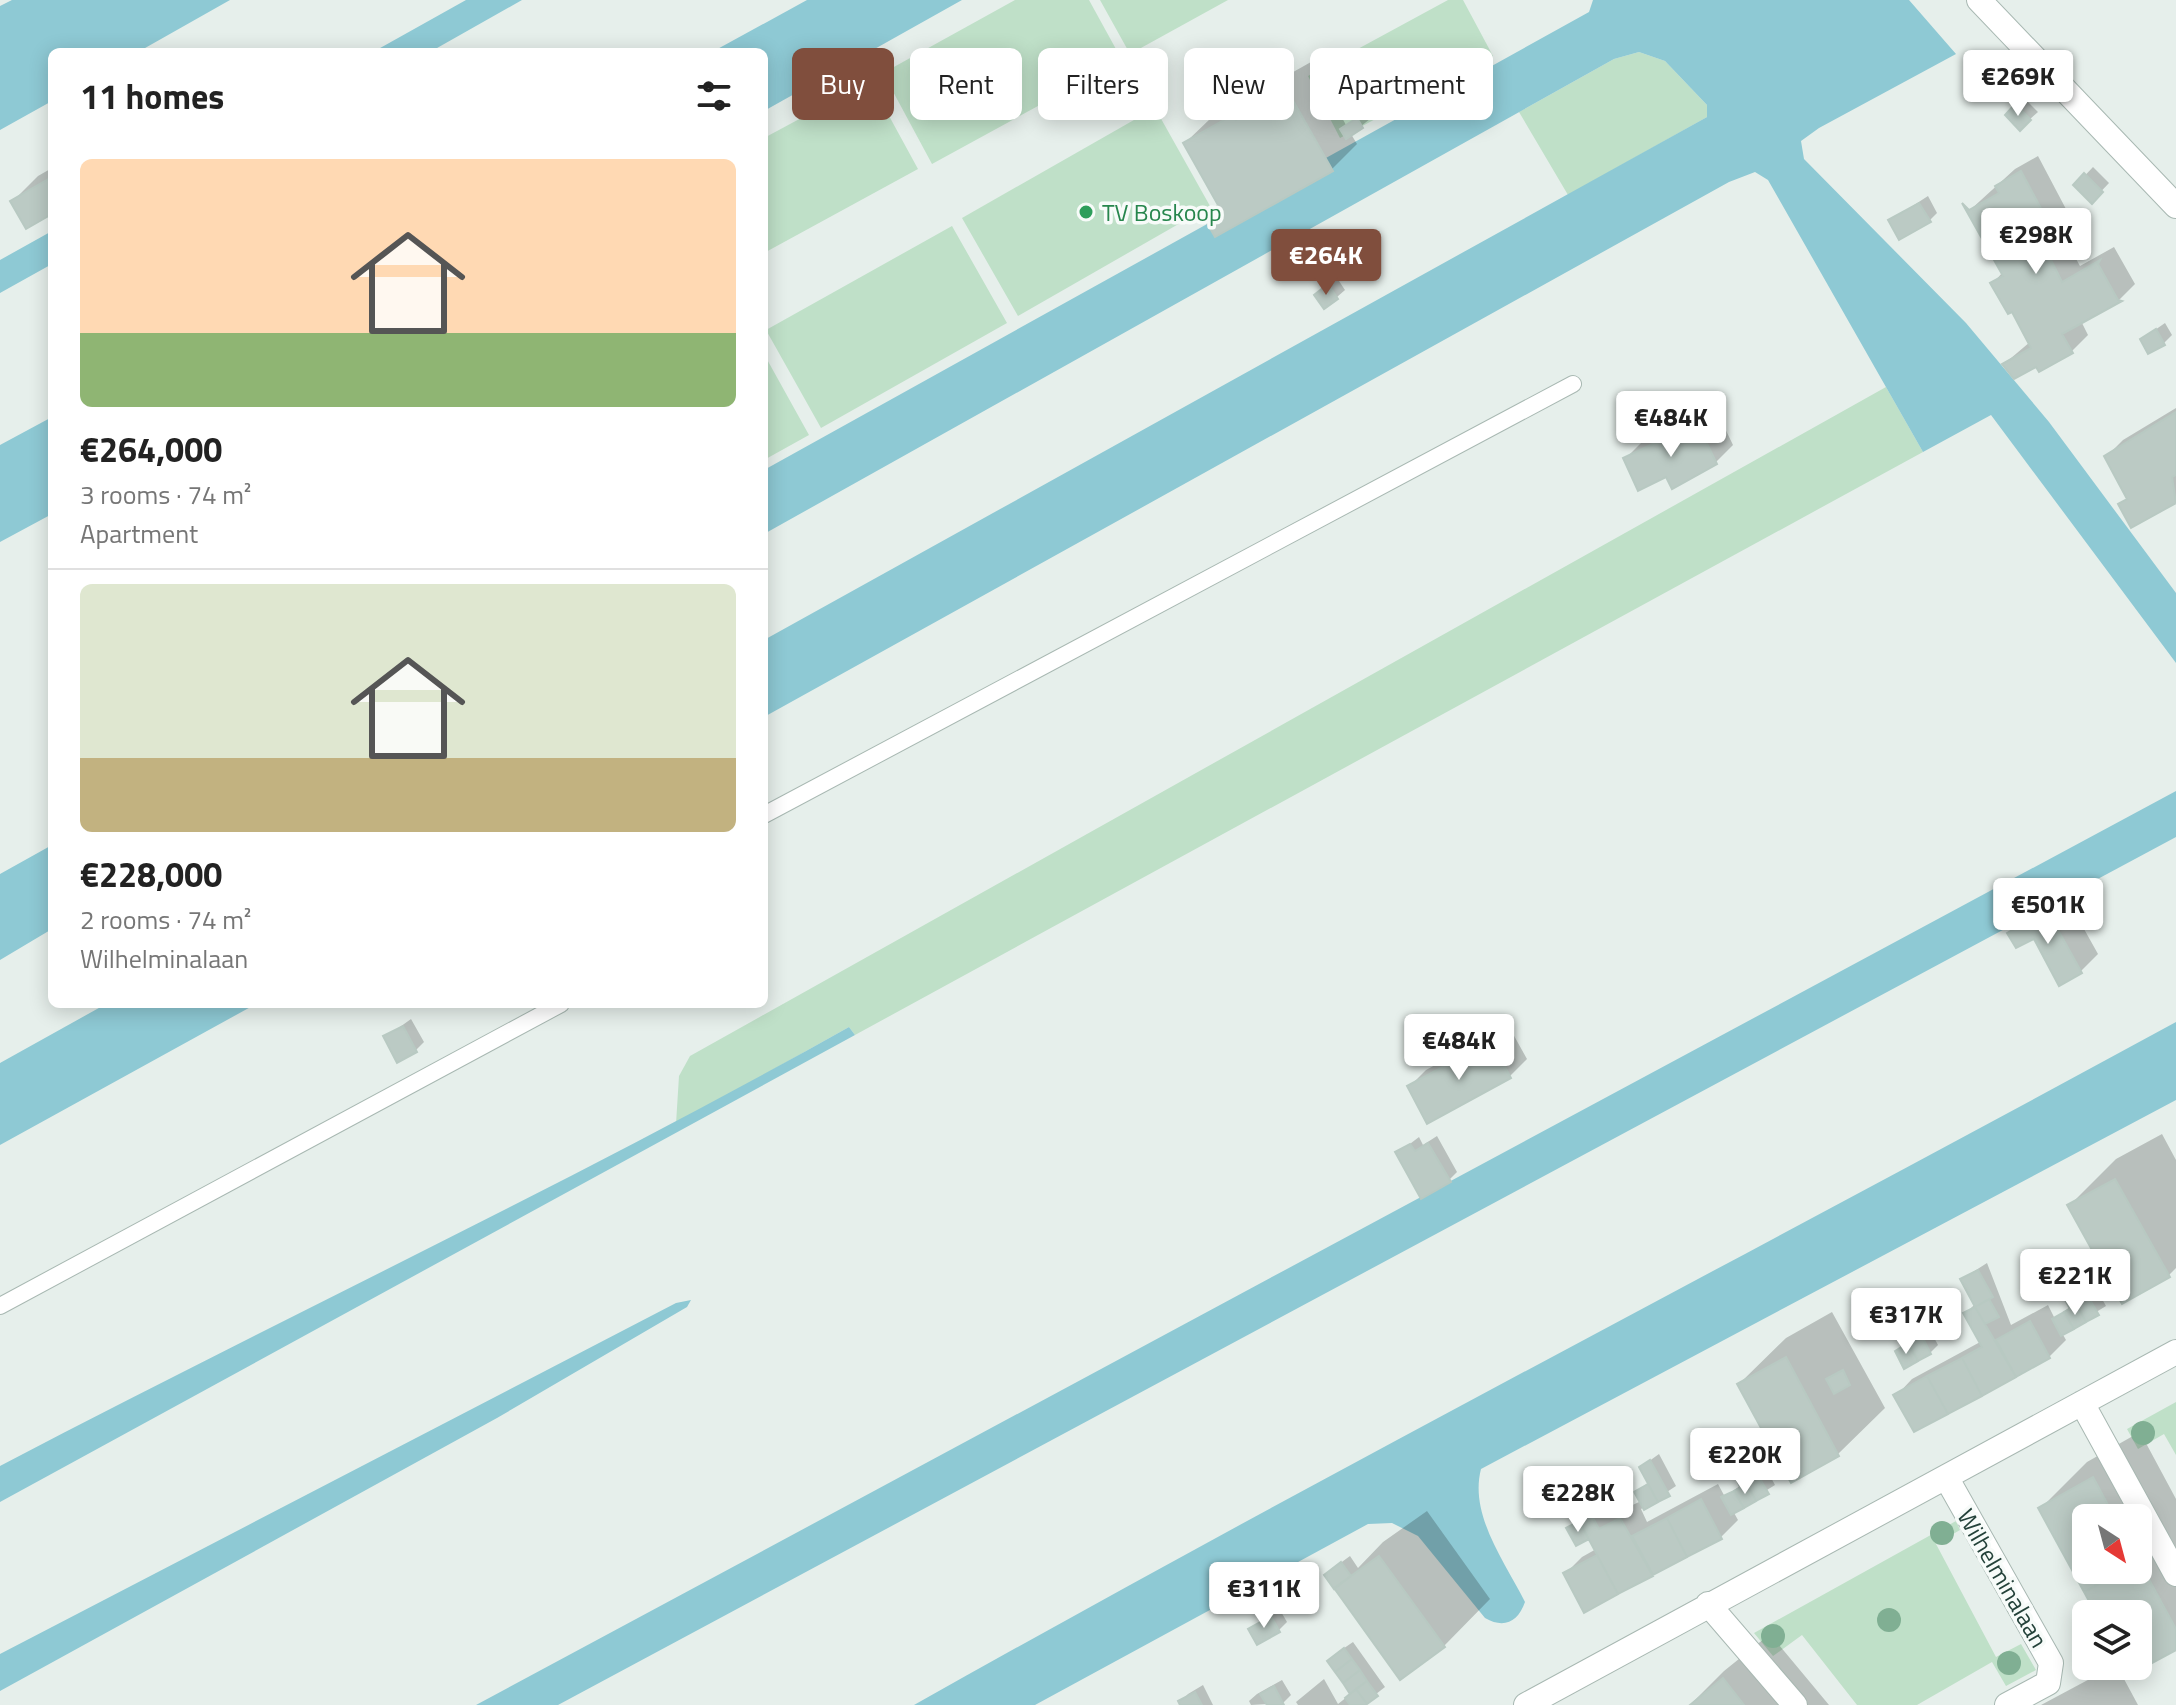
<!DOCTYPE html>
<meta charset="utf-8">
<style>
body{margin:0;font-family:"Titillium Web",sans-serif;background:#f6f6f6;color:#222;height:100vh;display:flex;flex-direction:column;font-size:30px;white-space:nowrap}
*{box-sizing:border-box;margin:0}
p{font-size:26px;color:#767676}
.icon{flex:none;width:44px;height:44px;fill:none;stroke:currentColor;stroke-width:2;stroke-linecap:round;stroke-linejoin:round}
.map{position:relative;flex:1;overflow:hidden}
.sheet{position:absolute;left:48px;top:48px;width:720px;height:960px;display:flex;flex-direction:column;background:#fff;border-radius:12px;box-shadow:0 4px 20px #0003}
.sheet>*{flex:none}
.guide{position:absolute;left:792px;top:48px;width:760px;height:72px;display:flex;gap:16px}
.needle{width:52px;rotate:144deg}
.tools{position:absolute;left:2072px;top:1504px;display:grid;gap:16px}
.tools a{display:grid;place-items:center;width:80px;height:80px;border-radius:12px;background:#fff;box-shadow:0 4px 20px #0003;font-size:40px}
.price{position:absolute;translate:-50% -68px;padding:0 18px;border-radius:8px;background:#fff;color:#222;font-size:26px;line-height:52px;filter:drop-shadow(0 2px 4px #0008)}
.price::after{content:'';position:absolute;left:50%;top:48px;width:24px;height:18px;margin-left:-12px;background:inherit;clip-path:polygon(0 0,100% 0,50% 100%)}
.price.selected{background:#804e3d;color:#fff}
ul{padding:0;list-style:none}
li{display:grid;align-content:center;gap:16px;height:424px;padding:0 32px}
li+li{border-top:2px solid #e0e0e0}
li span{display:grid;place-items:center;height:248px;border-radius:12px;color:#555}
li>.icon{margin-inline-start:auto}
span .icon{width:144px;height:144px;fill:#fffc;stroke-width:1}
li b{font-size:34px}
h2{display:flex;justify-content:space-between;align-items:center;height:96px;padding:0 32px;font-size:34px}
.chip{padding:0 28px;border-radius:12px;background:#fff;box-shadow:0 4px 20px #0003;font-size:28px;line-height:72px}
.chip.selected{background:#804e3d;color:#fff}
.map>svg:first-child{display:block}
.green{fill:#bfe0c8}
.water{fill:#8ec9d4}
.shadow{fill:#0003;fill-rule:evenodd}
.building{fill:#bbcac4;stroke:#b8c9c2;stroke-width:2}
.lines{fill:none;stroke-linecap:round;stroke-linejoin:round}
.service-casing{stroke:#a8b8b2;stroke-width:18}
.minor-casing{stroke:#a8b8b2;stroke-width:26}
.tertiary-casing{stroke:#a8b8b2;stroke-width:26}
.service{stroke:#fff;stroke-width:16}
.minor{stroke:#fff;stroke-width:24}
.tertiary{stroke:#fff;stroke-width:24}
.tree{fill:#80af93}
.leisure-dot{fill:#2e9e5b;stroke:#f7fbf9;stroke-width:3}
.labels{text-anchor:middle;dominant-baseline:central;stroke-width:7;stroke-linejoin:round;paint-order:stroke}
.leisure-label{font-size:24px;fill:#27864d;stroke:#f7fbf9;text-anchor:start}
.street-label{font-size:24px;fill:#24423a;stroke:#f7fbf9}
</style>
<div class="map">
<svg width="2176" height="1705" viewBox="0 0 2176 1705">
<rect width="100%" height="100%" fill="#e6efeb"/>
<path class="green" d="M1015,0H1089L1122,60L932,164L883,73Z
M1100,0H1228L1130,54Z
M1448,0H1463L1493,56L1340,138L1308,76Z
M1639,52L1665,61L1707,105V117L1568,195L1519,112L1614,59Z
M870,81L918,169L764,253V138Z
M1155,108L1210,206L1018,316L962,218Z
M952,226L1007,323L821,428L766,330Z
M764,354L809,435L764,460Z
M1886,387L1923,452L855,1035L849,1027L676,1124L679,1076L690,1056Z
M2176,1402V1455L2164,1434L2138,1449L2127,1429Z
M1956,1521L1960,1530L1936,1544L1996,1657L2021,1644L2036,1670L2006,1686L1992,1662L1917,1705H1857L1802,1635L1773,1656L1754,1633Z"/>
<path class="water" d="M12,0H230L138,52H52V101L0,130V6Z
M466,0H522L430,52H373Z
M807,0H962L764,111V52H712Z
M1593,0H1909L1956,54L1819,128L1801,141L1804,159L1966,323L2049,422L2176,593V663L1991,415L1923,452L1768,180L1755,172L1729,182L764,717V640L1707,117V105L1665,61L1639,52L1614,59L764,534V470L1589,12Z
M52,231V264L0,293V260Z
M52,417V514L0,542V445Z
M2176,791V837L558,1705H476Z
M52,845V929L0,960V874Z
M106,1004H256L0,1145V1063Z
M2176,1022V1100L1481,1469C1469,1515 1505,1562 1525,1602C1518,1622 1504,1629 1485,1618L1418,1536L1392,1523L1368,1524L1035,1705H914C1331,1470 1756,1251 2176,1022Z
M849,1027L855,1035L0,1502V1466C282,1318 571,1183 849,1027Z
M691,1300L687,1307L497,1418L0,1691V1654L676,1303Z"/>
<path class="shadow" d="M1311,62L1346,125L1366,112L1370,119L1351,134L1357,144L1331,170L1220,205L1185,143L1211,118L1259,91L1262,97L1279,80Z
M2024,98L2038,112L2020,128L2007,115Z
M2038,156L2076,228L2065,239L2080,266L2114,247L2135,284L2118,301L2081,321L2088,335L2071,352L2004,364L2030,342L2012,309L1993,283L2003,272L1969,211L2015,169Z
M2093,167L2109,183L2092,201L2076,185Z
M52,168V212L12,202L38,176Z
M1928,196L1937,213L1929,221L1891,220Z
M1337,278L1345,290L1337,297L1324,287Z
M2165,323L2172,335L2164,343L2142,339Z
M1715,408L1733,445L1716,462L1667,475L1626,458L1643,441Z
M2176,408V501L2132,525L2120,505L2128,497L2106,457L2123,440Z
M2065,895L2098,954L2081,971L2060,983L2035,937L2009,933L2026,916Z
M411,1019L424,1042L416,1050L386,1037Z
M1508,1025L1527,1059L1510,1076L1409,1087L1426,1070Z
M2162,1134L2176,1160V1268L2169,1275L2069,1206L2116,1159Z
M1437,1136L1457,1172L1449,1180L1398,1153L1419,1137L1423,1145Z
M2080,1260L2106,1306L2062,1333L2066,1340L2049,1357L1914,1430L1896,1396L1912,1379L1982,1341L1966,1313L1976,1303L1962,1279L1987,1263L2011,1325L2048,1305L2055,1319L2071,1306L2055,1277Z
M1832,1312L1885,1408L1838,1454L1792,1480L1739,1384L1786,1338Z
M1930,1330L1938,1345L1930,1353L1897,1352Z
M2140,1432L2176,1499V1648L2131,1672L2128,1666H2138V1614H2099L2041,1508L2087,1462ZM2086,1518H2138V1570H2086Z
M1749,1437L1775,1485L1733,1511L1738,1520L1721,1537L1585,1610L1565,1574L1582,1557L1598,1548L1590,1535L1569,1528L1608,1499L1616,1513L1641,1501L1636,1492L1649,1482L1641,1467L1659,1454L1676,1486L1641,1509L1647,1522L1718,1484L1725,1497L1741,1485L1725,1454Z
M1427,1511L1490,1599L1444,1646L1335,1567L1350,1556L1358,1568L1383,1542Z
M1280,1610L1287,1622L1279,1630H1251Z
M1770,1634L1829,1705H1690L1724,1671Z
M1353,1642L1385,1687L1362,1705H1298L1296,1702L1324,1679L1338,1704L1352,1693L1337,1653Z
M2114,1666H2117L2138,1705H2041Z
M1282,1680L1291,1695L1283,1703L1251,1705L1249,1701L1257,1694Z
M1203,1685L1213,1705H1182L1180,1702L1188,1694Z"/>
<path class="building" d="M1286,88L1333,171L1215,237L1204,218L1218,205L1183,143L1233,115L1236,120L1254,110L1251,105Z
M2015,104L2031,120L2020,131L2005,115Z
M1357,118L1363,128L1346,139L1340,129Z
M2021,171L2061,246L2048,254L2062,282L2100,260L2098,264L2118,300L2122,301L2062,334L2073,353L2039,372L2036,367L2014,379L2002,364L2031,348L2012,312L2008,314L1990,283L2003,276L1962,203L1969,210L1999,193L1995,186Z
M2084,173L2103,192L2092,204L2073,185Z
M52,177V214L26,229L10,201Z
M1919,203L1931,222L1899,240L1888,220Z
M1328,284L1338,299L1324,309L1314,295Z
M2156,329L2165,345L2148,354L2140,339Z
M2176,412V475L2172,477L2176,503L2131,528L2118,504L2127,499L2104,456Z
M1697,423L1717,464L1672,489L1666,477L1638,491L1623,458Z
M2047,910L2082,973L2059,986L2034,939L2016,948L2007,933Z
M403,1026L417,1052L397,1063L383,1036Z
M1491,1041L1511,1078L1427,1124L1407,1086Z
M1428,1143L1451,1182L1421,1199L1395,1152L1410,1144L1415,1151Z
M2115,1179L2170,1277L2122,1304L2067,1205Z
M2072,1266L2078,1277L2058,1287L2052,1277Z
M1978,1270L1993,1297L1975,1307L1960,1279Z
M2078,1277L2084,1287L2064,1298L2058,1287Z
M2084,1287L2089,1298L2070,1309L2064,1298Z
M2089,1298L2099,1315L2086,1322L2077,1305Z
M1989,1299L1999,1317L1985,1324L1975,1307Z
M2077,1305L2086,1322L2074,1329L2064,1312Z
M1975,1307L2016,1377L1982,1396L1962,1358L1982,1347L1963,1313Z
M2064,1312L2074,1329L2061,1336L2052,1319Z
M2030,1321L2050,1358L2016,1377L1996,1340Z
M1922,1336L1931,1354L1918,1361L1908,1343Z
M1908,1343L1918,1361L1904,1369L1895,1351Z
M1786,1357L1839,1456L1791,1483L1737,1384Z
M1962,1358L1982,1396L1948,1414L1927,1376Z
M1843,1370L1850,1385L1834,1394L1826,1379Z
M1927,1376L1948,1414L1914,1432L1893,1395Z
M1741,1444L1747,1455L1728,1465L1722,1454Z
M1747,1455L1753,1466L1735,1476L1728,1465Z
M1650,1460L1670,1496L1658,1502L1639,1467Z
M1753,1466L1759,1477L1740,1487L1735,1476Z
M1759,1477L1769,1494L1756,1501L1747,1484Z
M2093,1477L2115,1518H2086V1570H2124L2084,1592L2038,1508Z
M1648,1484L1658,1502L1644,1510L1634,1492Z
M1747,1484L1756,1501L1744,1508L1734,1491Z
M1734,1491L1744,1508L1731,1515L1721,1497Z
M1701,1499L1722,1539L1687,1557L1667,1518Z
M1591,1514L1599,1529L1620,1518L1653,1576L1618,1594L1579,1521Z
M1667,1518L1687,1557L1653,1575L1632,1536Z
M1579,1521L1589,1539L1576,1546L1566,1528Z
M1597,1555L1618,1594L1584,1613L1563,1573Z
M1379,1556L1445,1647L1400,1680L1334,1588Z
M2139,1561L2176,1629V1650L2130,1675L2125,1666H2138V1614H2096L2084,1592L2124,1570H2138Z
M1341,1562L1351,1576L1334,1589L1324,1575Z
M1271,1616L1280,1632L1257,1645L1248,1629Z
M1344,1648L1352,1659L1335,1672L1327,1661Z
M1352,1659L1360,1670L1343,1683L1335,1672Z
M1360,1670L1367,1681L1350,1694L1343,1683Z
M1723,1678L1744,1705H1690Z
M1367,1681L1378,1696L1367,1704L1356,1689Z
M1274,1686L1284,1705H1267L1260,1694Z
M1356,1689L1367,1704L1366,1705H1350L1345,1698Z
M1195,1692L1202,1705H1180L1178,1701Z"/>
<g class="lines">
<defs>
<path id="service" d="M764,815L1573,384
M0,1306L561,1004"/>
<path id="minor" d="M2082,1403L2176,1574
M1946,1477L2051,1663L2048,1683L2007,1705
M1708,1604L1795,1705
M1526,1705L2176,1352"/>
<path id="tertiary" d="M1979,0L2176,206"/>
</defs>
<use href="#service" class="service-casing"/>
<use href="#minor" class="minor-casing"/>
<use href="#tertiary" class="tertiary-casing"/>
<use href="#service" class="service"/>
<use href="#minor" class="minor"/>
<use href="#tertiary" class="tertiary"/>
</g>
<g class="tree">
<circle cx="2143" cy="1433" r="12"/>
<circle cx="1942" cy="1533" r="12"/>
<circle cx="1889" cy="1620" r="12"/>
<circle cx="1773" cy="1636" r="12"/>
<circle cx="2009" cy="1663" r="12"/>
</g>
<circle class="leisure-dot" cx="1086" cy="212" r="8"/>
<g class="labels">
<g class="leisure-label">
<text x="1102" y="212">TV Boskoop</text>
</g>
<g class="street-label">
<text transform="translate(2003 1578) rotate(60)">Wilhelminalaan</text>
</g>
</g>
</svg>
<div class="tools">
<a><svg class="needle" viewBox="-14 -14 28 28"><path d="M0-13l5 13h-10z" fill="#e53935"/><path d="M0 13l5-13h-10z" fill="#767676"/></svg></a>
<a><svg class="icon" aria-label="layers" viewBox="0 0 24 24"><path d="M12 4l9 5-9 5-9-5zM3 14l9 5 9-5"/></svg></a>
</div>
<b class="price" style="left:2018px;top:118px">€269K</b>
<b class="price" style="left:2036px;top:276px">€298K</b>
<b class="price selected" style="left:1326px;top:297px">€264K</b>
<b class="price" style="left:1671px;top:459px">€484K</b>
<b class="price" style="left:2048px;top:946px">€501K</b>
<b class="price" style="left:1459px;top:1082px">€484K</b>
<b class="price" style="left:2075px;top:1317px">€221K</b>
<b class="price" style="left:1906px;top:1356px">€317K</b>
<b class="price" style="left:1745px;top:1496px">€220K</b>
<b class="price" style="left:1578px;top:1534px">€228K</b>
<b class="price" style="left:1264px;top:1630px">€311K</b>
<div class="guide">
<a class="chip selected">Buy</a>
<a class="chip">Rent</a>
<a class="chip">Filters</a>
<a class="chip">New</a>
<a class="chip">Apartment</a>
</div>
<section class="sheet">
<h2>11 homes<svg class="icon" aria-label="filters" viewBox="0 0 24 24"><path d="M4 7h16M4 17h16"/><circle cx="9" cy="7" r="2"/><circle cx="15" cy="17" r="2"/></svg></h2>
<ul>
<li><span style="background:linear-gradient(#ffd9b3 70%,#8fb573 0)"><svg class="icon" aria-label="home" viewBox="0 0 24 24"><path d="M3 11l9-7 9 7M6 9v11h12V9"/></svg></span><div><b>€264,000</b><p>3 rooms · 74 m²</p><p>Apartment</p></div></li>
<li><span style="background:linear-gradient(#dfe7d0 70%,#c2b280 0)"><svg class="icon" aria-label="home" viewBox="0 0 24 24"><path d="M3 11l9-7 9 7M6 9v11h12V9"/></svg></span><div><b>€228,000</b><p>2 rooms · 74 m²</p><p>Wilhelminalaan</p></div></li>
</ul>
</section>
</div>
